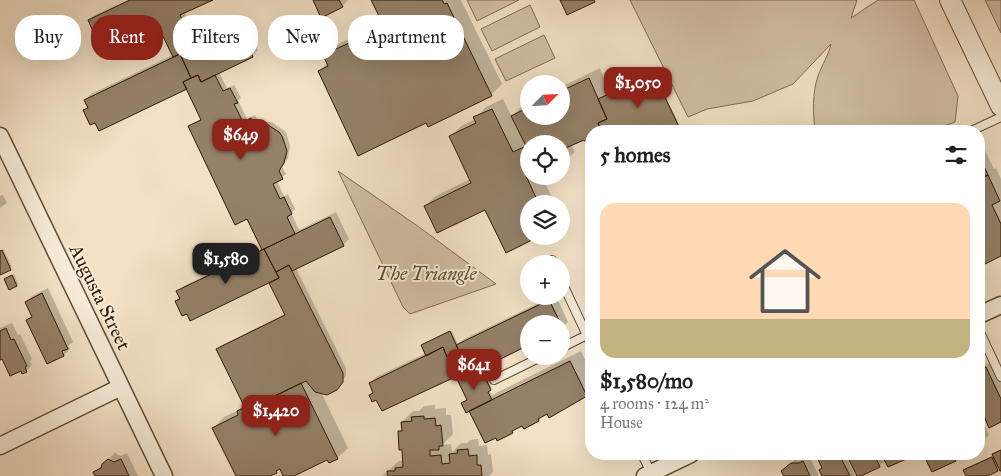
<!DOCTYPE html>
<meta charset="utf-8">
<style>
body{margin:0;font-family:"IM FELL Great Primer",serif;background:#f6f6f6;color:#222;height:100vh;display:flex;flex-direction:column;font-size:19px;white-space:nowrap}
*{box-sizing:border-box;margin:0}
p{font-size:16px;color:#767676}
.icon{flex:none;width:28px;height:28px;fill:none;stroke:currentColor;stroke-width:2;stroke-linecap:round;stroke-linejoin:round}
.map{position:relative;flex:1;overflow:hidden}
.sheet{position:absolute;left:585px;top:125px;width:400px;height:335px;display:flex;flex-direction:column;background:#fff;border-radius:20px;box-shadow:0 5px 20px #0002}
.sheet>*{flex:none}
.hud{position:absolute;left:15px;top:15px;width:475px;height:45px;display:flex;gap:10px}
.needle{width:32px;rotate:66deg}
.buttons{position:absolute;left:520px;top:75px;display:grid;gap:10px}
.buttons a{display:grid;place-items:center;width:50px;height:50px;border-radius:50%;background:#fff;box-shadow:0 5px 20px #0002;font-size:25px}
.price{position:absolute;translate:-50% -42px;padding:0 11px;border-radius:10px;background:#8f2418;color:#fff;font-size:16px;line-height:32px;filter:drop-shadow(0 1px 2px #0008)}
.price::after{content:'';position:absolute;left:50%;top:30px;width:15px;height:11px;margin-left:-8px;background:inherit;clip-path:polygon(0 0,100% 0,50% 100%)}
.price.on{background:#222;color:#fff}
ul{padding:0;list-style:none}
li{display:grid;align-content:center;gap:10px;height:265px;padding:0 15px}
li+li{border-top:1px solid #e0e0e0}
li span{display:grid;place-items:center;height:155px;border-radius:15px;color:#555}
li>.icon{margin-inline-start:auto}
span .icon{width:90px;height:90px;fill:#fffc;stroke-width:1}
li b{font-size:21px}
h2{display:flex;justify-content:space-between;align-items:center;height:60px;padding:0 15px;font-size:21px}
.chip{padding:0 18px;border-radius:20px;background:#fff;box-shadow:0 5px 20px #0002;font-size:18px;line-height:45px}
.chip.on{background:#8f2418;color:#fff}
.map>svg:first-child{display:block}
.green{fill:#d1bfa4;stroke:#806c54}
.shadow{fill:#0003}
.building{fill:#958168;stroke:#301a03}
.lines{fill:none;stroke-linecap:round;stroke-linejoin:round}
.service-casing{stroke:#604c34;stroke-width:10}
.minor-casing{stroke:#604c34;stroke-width:19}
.tertiary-casing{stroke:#604c34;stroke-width:22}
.service{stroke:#f7ecd9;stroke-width:8}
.minor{stroke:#f7ecd9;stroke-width:16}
.tertiary{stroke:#f7ecd9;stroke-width:20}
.labels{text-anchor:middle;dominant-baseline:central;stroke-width:4;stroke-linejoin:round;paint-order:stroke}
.park-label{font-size:19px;font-style:italic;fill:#604c33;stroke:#f7ecd9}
.street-label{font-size:19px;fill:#301a03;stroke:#f7ecd9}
</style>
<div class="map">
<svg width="1001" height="476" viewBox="0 0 1001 476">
<rect width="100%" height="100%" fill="#f2e1c5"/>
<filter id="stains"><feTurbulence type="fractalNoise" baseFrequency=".004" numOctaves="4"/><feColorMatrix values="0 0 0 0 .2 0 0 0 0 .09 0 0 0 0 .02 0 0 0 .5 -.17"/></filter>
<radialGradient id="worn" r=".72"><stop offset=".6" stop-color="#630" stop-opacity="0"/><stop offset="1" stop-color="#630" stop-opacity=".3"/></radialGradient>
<path class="green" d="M467,0H519L477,21Z
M630,0H857L851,18L878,0H914L958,96L955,122L931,131H815C813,113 812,94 818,76C822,65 829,54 831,44L793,84L753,101L707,109L688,117Z
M985,0H1001V33Z
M530,5L540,27L492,51L481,29Z
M544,35L555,58L506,81L495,59Z
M338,171L419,227L496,284L410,314L403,307Z"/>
<path class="shadow" d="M128,0H210L184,12L199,42L244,20L258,50L252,56L219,72L227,88L234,85L241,98L238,100L247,119L255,115L258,122H272L286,132L290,146L288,158L282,167L286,174L277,181L284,196L288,194L295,209L291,213L299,230L336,212L349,239L343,245L296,268L346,368V376L336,389L321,392L348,448L337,458H328L291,476H285L281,467L267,476H237L214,428L224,417L239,410L245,404L218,349L222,345L285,314L270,283L274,280L187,312L177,301L180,298L178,292L184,286L262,248L248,217L189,127L202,118L187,87L95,122L84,110L88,106L85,100L91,94L173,55L159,25L128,30L89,20L93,16Z
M314,0H348L342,6Z
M373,0H461L502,84L491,95L427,121L319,72L328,62L325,56L336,45L371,28L376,39L385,34L388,31Z
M600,68L611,93L645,78L647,82L656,78L680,126L671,131H591V148L584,138L571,144L575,152L561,164V144H529V176H542L555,204H529L506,251L486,208L425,206L436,196L470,179L450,137L461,126L475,119L486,107L503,99L512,117L523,105L529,102V116H561V87Z
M979,140H980L994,169L996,168L1001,179V255L979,266Z
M3,195L7,203L0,208V196Z
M3,249L12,267L0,274V251Z
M14,274L18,284L17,285L8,278Z
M48,288L73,342L68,346L70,349L64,355L48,363L28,321L33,316L26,302L32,296Z
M553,296H556L568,322L562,328H561V324H529L471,372L474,379L485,374L492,388L489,390L492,395L581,351L591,372V390L586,395L544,415L539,420L524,427L523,424L517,427L512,432L468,400L457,377L461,373L377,398L370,395L374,392L370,383L376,377L426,353L424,344L452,331L458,345L464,339Z
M12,323L18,335L20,334L32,359L30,361L32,365L26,371L2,357L0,358V328Z
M993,362L1001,380V421L990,426L979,402V368Z
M435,405V409L446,408V415H451L453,434L442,445L451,444L452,452L461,443H467L470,440L478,439L479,446L487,445L488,455L491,454L493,472L489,476H382L399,461H404L399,432L403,428L402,422L413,411H419L424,406Z
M979,412L989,435L979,443Z
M1001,450V469L1000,468L985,476H968L966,468L994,455Z
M115,453L121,456L127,453L138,476H97L95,472Z
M821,454H845L855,476H823L820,470L823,467L819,457Z
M848,454H912L910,456L886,460L879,466L858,476Z
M925,454H961L956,460L933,470Z
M809,456L819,476H785L789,465L798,457Z"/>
<path class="building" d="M130,0H213L180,15L195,46L173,57L158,26L131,39L128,31L99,45L88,20Z
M313,0H339L343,7L321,18Z
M371,0H442L444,4L447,3L492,96L428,127L426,123L358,156L318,71L328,66L323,55L360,38L365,49L386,38L383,34L387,32Z
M560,0H594L595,2L567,15Z
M238,25L253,57L201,82L198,75L191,78L180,54Z
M180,54L191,78L183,82L187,89L99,131L95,123L90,125L83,110L88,108L84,100Z
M198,75L201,82L215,75L223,91L230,88L238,103L234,104L243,122L251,118L254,126L268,125L279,132L282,136L287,151L284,163L279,171L283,179L273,184L280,199L284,197L292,214L287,217L295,234L262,250L247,219L235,225L188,126L201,120L183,82Z
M589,78L607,119L598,123L601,131H591V150L584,140L561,150V144H529V175L526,176L539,204H529V236H540L506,253L485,210L437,233L424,206L471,183L449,136L476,123L473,117L492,109L513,152L526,146L511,116L529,107V116H561V91Z
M643,78L645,82L654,78L662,95H664L680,129L674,131H601L598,123L607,119L598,99Z
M979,156L988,175L979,179Z
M988,175L1000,201L992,205L1001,224V256L979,267V179Z
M330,217L344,246L292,271L289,265L276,272L264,249Z
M264,249L279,278L190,321L187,314L182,316L175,301L180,299L176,291Z
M2,250L11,270L0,275V251Z
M289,265L343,373V382L337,390L327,395L315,392L306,381L246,410L216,349L285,315L269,283L279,278L276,272Z
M12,275L17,286L9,290L4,279Z
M42,293L68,349L62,351L64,356L47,364L26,320L32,317L25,302Z
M549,300L561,324H529V345L470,374L456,345Z
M6,328L11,340L14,339L27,366L25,367L27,372L22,374L21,371L10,376L2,359L0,360V331Z
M450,331L459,351L447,357L443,347L426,356L421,345Z
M443,347L447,357L459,351L468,371L382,411L376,400L372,402L369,395L373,393L369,383Z
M570,361L587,396L549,418L547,414L538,419L539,421L524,429L522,426L512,431L513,433L497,441L496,438L485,443L469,411Z
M986,367L1001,399V422L989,428L979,404V370Z
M468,371L473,380L484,375L491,390L488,392L492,400L466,413L461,403L467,400L456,377Z
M301,383L338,459L329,463L327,460L294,476H283L280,469L276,471L277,473L270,476H236L212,428L238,415L237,411L245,407L246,410Z
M424,416V419L435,418L436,426L441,425L443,446H439V450H430V456L441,455L442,464L450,463L449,454L458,453L457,450L468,449L469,456L477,455V465H481L482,476H388L387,471H395V468L403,467L402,450H399L398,431H402L401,422L412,421L411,417Z
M979,430L984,442L979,446Z
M1001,450V471H1000L992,454Z
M820,454H839L850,476H822L819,470L822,468L817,457L821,455Z
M846,454H874L880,467L861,476H857Z
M881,454H910L911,457L888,467Z
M923,454H953L956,461L932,472Z
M992,457L998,471L988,476H966L963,470Z
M108,459L114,462L121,459L129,476H95L93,472L101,468L102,464Z
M803,461L810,476H784L781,471L791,463H799Z"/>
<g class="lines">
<defs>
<path id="service" d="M971,131L1001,117
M552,260L554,264
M561,280L591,344
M979,330L1001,377
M561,348L587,335
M494,380L543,356
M642,454L651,473"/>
<path id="minor" d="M0,136L164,476
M979,315L1001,305
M0,446L121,387
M645,476L691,454"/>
<path id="tertiary" d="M950,0L1001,106"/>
</defs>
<use href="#service" class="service-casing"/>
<use href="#minor" class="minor-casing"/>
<use href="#tertiary" class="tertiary-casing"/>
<use href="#service" class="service"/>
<use href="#minor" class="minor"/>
<use href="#tertiary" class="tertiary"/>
</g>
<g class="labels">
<g class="park-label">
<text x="426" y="273">The Triangle</text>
</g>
<g class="street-label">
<text transform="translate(100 297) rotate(64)">Augusta Street</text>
</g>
</g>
<rect width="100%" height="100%" filter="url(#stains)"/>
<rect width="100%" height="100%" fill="url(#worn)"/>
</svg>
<div class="buttons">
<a><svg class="needle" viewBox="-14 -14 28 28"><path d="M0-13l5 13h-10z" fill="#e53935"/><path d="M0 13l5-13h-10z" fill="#767676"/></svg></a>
<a><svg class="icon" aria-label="locate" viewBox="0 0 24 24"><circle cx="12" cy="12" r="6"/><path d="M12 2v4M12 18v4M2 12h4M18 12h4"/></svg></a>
<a><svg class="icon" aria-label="layers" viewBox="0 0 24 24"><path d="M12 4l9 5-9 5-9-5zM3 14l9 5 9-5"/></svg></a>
<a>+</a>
<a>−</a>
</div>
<b class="price" style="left:638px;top:109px">$1,050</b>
<b class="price" style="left:241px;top:161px">$649</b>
<b class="price on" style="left:226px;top:285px">$1,580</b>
<b class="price" style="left:474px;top:391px">$641</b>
<b class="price" style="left:276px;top:437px">$1,420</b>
<div class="hud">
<a class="chip">Buy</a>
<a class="chip on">Rent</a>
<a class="chip">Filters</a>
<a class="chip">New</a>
<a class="chip">Apartment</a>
</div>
<section class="sheet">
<h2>5 homes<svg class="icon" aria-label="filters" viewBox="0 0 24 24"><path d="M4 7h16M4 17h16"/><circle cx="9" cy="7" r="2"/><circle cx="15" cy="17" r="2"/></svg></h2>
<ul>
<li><span style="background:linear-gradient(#ffd9b3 75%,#c2b280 0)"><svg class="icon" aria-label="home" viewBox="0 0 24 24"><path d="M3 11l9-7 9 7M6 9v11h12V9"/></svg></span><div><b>$1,580/mo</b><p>4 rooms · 124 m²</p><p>House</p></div></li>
</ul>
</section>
</div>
